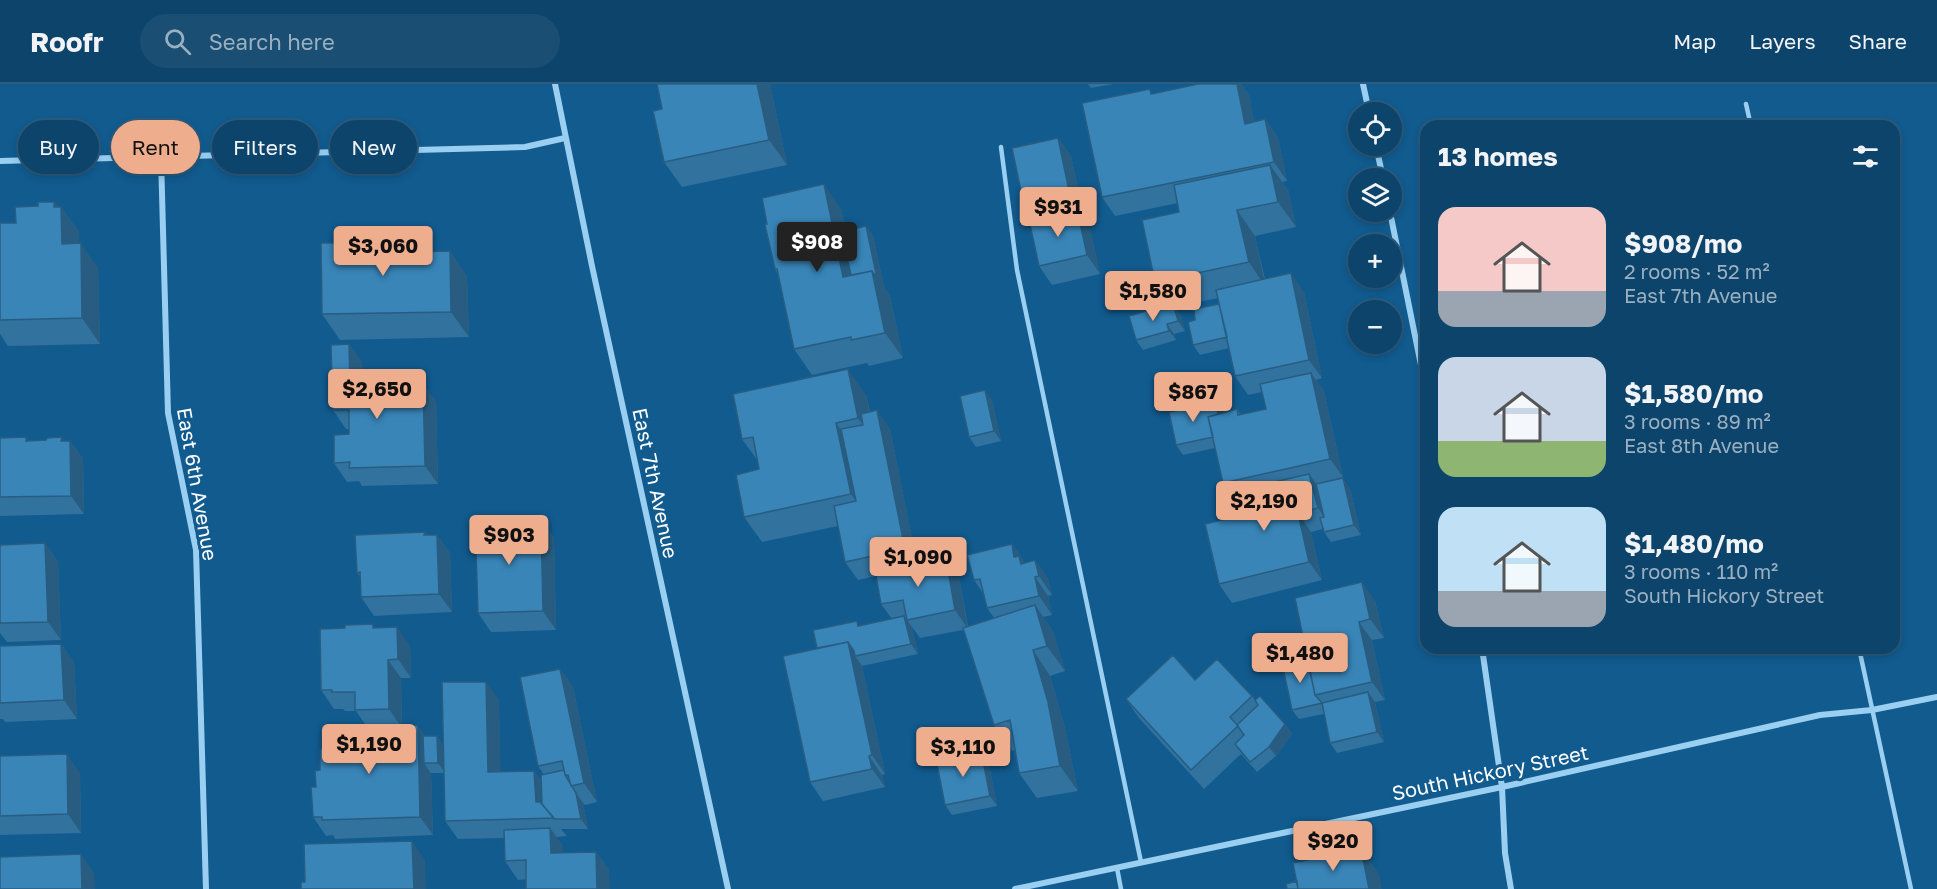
<!DOCTYPE html>
<meta charset="utf-8">
<style>
body{margin:0;font-family:"Golos Text",sans-serif;background:#1b4e73;color:#f1f3f6;height:100vh;display:flex;flex-direction:column;font-size:22px;white-space:nowrap}
*{box-sizing:border-box;margin:0}
p{font-size:20px;color:#9ab0c1}
.icon{flex:none;width:33px;height:33px;fill:none;stroke:currentColor;stroke-width:2;stroke-linecap:round;stroke-linejoin:round}
.map{position:relative;flex:1;overflow:hidden}
.side{position:absolute;left:1420px;top:36px;width:480px;height:534px;display:flex;flex-direction:column;background:#0d446b;border-radius:18px;box-shadow:0 3px 9px #0003,0 0 0 2px #2d5c7e}
.side>*{flex:none}
.hud{position:absolute;left:18px;top:36px;width:570px;height:54px;display:flex;gap:12px}
.tools{position:absolute;left:1348px;top:18px;display:grid;gap:12px}
.tools a{display:grid;place-items:center;width:54px;height:54px;border-radius:50%;background:#0d446b;box-shadow:0 3px 9px #0003,0 0 0 2px #2d5c7e;font-size:30px}
.price{position:absolute;translate:-50% -51px;padding:0 14px;border-radius:6px;background:#eead8d;color:#111;font-size:20px;line-height:39px;filter:drop-shadow(0 2px 3px #0008)}
.price::after{content:'';position:absolute;left:50%;top:36px;width:18px;height:14px;margin-left:-9px;background:inherit;clip-path:polygon(0 0,100% 0,50% 100%)}
.price.current{background:#222;color:#fff}
ul{padding:0;list-style:none}
li{display:flex;align-items:center;gap:18px;height:150px;padding:0 18px}
li span{display:grid;place-items:center;flex:none;width:168px;height:120px;border-radius:18px;color:#555}
li>.icon{margin-inline-start:auto}
span .icon{width:72px;height:72px;fill:#fffc;stroke-width:1}
li b{font-size:26px}
h2{display:flex;justify-content:space-between;align-items:center;height:72px;padding:0 18px;font-size:26px}
.pill{padding:0 21px;border-radius:27px;background:#0d446b;box-shadow:0 3px 9px #0003,0 0 0 2px #2d5c7e;font-size:21px;line-height:54px}
.pill.current{background:#eead8d;color:#111}
header{display:flex;align-items:center;gap:36px;box-sizing:border-box;height:84px;padding:0 30px;background:#0d446b;border-bottom:2px solid #2d5c7e}
header strong{font-size:28px}
nav{display:flex;gap:33px;margin-inline-start:auto;font-size:21px}
.search{width:420px;height:54px;background:#1b4e73;display:flex;align-items:center;gap:15px;box-sizing:border-box;padding:0 21px;border-radius:33px;color:#9ab0c1;font-size:22px}
.map>svg:first-child{display:block}
.lines{fill:none;stroke-linecap:round;stroke-linejoin:round}
.lane{stroke:#9acff2;stroke-width:4.5}
.street{stroke:#9acff2;stroke-width:6}
.wall{fill:#31729e}
.shaded-wall{fill:#285d81}
.building{fill:#3985b8;stroke:#285d81;stroke-width:1.5}
.labels{text-anchor:middle;dominant-baseline:central;stroke-width:6;stroke-linejoin:round;paint-order:stroke}
.street-label{font-size:20px;fill:#fff;stroke:#115b8f}
</style>
<header>
<strong>Roofr</strong>
<div class="search"><svg class="icon" aria-label="search" viewBox="0 0 24 24"><circle cx="10" cy="10" r="6"/><path d="M15 15l6 6"/></svg>Search here</div>
<nav><a>Map</a><a>Layers</a><a>Share</a></nav>
</header>
<div class="map">
<svg width="1937" height="805" viewBox="0 0 1937 805">
<rect width="100%" height="100%" fill="#115b8f"/>
<g class="lines">
<path class="lane" d="M1746,20L1751,42
M1001,63L1017,186L1141,778
M1859,564L1911,805
M1117,784L1121,805"/>
<path class="street" d="M555,0L592,182L728,805
M1363,0L1369,28
M1376,62L1383,94
M161,73L168,329L196,466L206,805
M0,77L525,63L565,54
M1390,128L1426,306
M1482,564L1502,703L1505,769L1511,805
M1015,805L1502,703L1820,631L1872,626L1937,613"/>
</g>
<path class="wall" d="M657,0H770L787,81L682,103L664,78L662,25Z
M1088,0H1113L1091,4Z
M1198,0H1241L1249,11L1254,38L1265,35L1278,54L1287,97L1282,98L1288,106L1296,143L1255,152L1265,195L1304,208L1322,294L1316,296L1324,307L1343,393L1316,400L1350,404L1361,451L1331,458L1324,448L1323,445L1311,448L1322,496L1232,519L1219,500L1259,427L1255,414L1236,418L1223,399L1215,364L1183,371L1176,361L1223,329L1237,325L1241,331L1266,325L1262,308L1248,311L1235,292L1229,264L1200,271L1193,261L1195,236L1219,220L1218,214L1175,223L1181,232L1185,247L1174,250L1176,256L1143,266L1136,256L1146,227L1142,221L1163,212L1165,224L1172,222L1155,198L1179,128L1178,119L1115,132L1102,113L1153,10Z
M1058,54L1071,72L1084,134L1090,144L1100,190L1052,201L1039,182L1031,135L1025,126Z
M54,118L58,123H61L79,148V159L98,184L100,260L8,262L0,250V139H16L38,122Z
M841,125L846,147L866,142L873,152L884,203L890,212L903,274L869,282L867,279L812,291L794,265L778,191L775,185Z
M341,159L419,168L450,167L467,193L469,253L340,256L322,230Z
M349,260L362,279V301L436,317L438,400L362,402L359,397L347,398L334,379L349,350V345H346L333,326Z
M866,311L870,328L890,345L917,479L946,474L959,493L968,542L994,534L987,524L985,512L974,496L1012,460L1025,479L1035,476L1048,495L1052,511L1048,512L1052,531L1043,533L1053,547L1065,587L1050,592L1065,644L1078,707L1037,714L1019,689L1015,666L1012,667L994,641L963,546L920,554L912,543L918,570L862,582L885,690L882,691L885,703L823,717L810,698L817,564L860,542L892,535L881,520L876,492L858,496L845,478L838,442L762,458L744,433L759,385L758,377L742,355Z
M992,316L1001,357L976,363L969,353Z
M26,353L28,357H70L83,375L84,430L0,432V354Z
M541,436L554,454L556,546L491,548L478,529Z
M427,451H437L450,469L452,528L374,532L361,513V493L357,489Z
M45,459L58,478L61,556L7,558L0,549V461Z
M1375,517L1384,554L1372,556L1385,616L1375,618L1384,658L1337,669L1330,659L1324,630L1299,635L1292,626L1307,573Z
M376,544L410,562L411,594H401L402,642L444,662L499,616L500,688L534,687L541,697L544,691L538,682L560,585L573,603L597,718L585,721L583,719L588,745H561L567,752L556,753L563,762V769L596,768L609,786L518,796L505,777L504,754L458,755L445,737L444,689H431L433,751L335,755L333,751L326,752L313,733L316,703L320,686L338,664L367,643L356,627H345L343,625H334L321,606Z
M61,560L74,578L77,635L5,638L3,635H0V562Z
M1195,596L1252,612L1255,616L1285,640L1292,650L1276,672L1257,688L1241,670L1204,705L1139,634L1126,615Z
M0,672L80,689L81,749L0,751Z
M988,676L997,722L952,731L945,721Z"/>
<path class="shaded-wall" d="M757,0H770L787,81L769,56Z
M1237,0H1241L1249,11L1258,58L1245,40Z
M1265,35L1278,54L1287,97L1274,78Z
M1058,54L1071,72L1084,134L1090,144L1100,190L1087,171L1077,125L1071,116Z
M1270,81L1288,106L1296,143L1278,118Z
M824,100L841,125L859,207L843,193Z
M54,118L61,128V123L79,148V185L62,160L54,123Z
M1237,126L1255,152L1266,204L1249,178Z
M866,142L873,152L884,203L890,212L903,274L885,249L872,187Z
M408,152L426,177L408,168Z
M81,159L98,184L100,260L82,234Z
M450,167L467,193L469,253L451,228Z
M1291,189L1304,208L1322,294L1309,276Z
M1156,202L1163,212L1166,227L1170,235L1159,217Z
M1174,222L1181,232L1185,247L1178,237Z
M1167,240L1174,250L1176,256L1169,247Z
M349,260L362,279L363,320L350,301Z
M848,285L866,311L876,360L858,334Z
M1311,289L1324,307L1343,393L1330,375Z
M423,299L436,317L438,400L425,382Z
M985,306L992,316L1001,357L994,347Z
M1216,319L1223,329L1221,340Z
M877,326L890,345L918,483L905,465Z
M836,339L854,364L869,435L851,410Z
M62,353L70,365V357L83,375L84,430L71,412L61,357Z
M1309,390L1322,408L1331,443L1318,424Z
M1343,394L1350,404L1361,451L1354,441Z
M1298,429L1311,448L1322,496L1309,478Z
M541,436L554,454L556,546L543,527Z
M425,448L438,466L437,451L450,469L452,528L439,510L424,451Z
M45,459L58,478L61,556L48,538Z
M1012,460L1025,479L1032,491L1014,473Z
M946,474L959,493L968,545L955,526Z
M1035,476L1048,495L1052,511L1039,492Z
M1035,493L1048,512L1052,531L1039,512Z
M1362,498L1375,517L1384,554L1370,535Z
M1035,521L1053,547L1065,587L1047,562Z
M904,532L912,543L918,570L911,560Z
M1359,538L1372,556L1385,616L1372,598Z
M397,543L410,562L411,594L398,575Z
M848,558L857,571L855,572L862,582L885,690L872,671Z
M61,560L74,578L77,635L64,616Z
M1033,566L1050,592L1065,644L1078,707L1060,682Z
M388,576L401,594L402,644L389,625Z
M560,585L573,603L597,718L584,699Z
M486,598L499,616L501,707L488,688Z
M1368,608L1375,618L1384,658L1377,648Z
M1285,640L1292,650L1276,672L1269,663Z
M418,641L431,660L424,679L431,689L433,751L420,733Z
M437,652L444,662L445,689L438,679Z
M981,666L988,676L997,722L990,712Z
M67,670L80,689L81,749L68,730Z
M869,672L882,691L885,703L872,685Z
M534,687L547,706L548,730L536,718Z
M576,709L583,719L588,745L581,735Z
M550,744L563,762L564,788L551,769Z
M412,757L425,776L426,805H414Z
M1361,764L1379,790L1382,805H1369Z
M596,768L609,786L610,805H597Z
M81,770L94,789L95,805H82Z"/>
<path class="building" d="M657,0H757L769,56L664,78L653,27L662,25Z
M1198,0H1237L1245,40L1265,35L1274,78L1102,113L1082,19L1150,5L1151,10Z
M1058,54L1071,116L1025,126L1012,64Z
M1270,81L1278,118L1237,126L1249,178L1155,198L1142,136L1179,128L1174,101Z
M824,100L843,193L872,187L885,249L851,256V253L794,265L777,185H775L765,141L767,140L762,114Z
M38,118H54V123H61L62,160L81,159L82,234L0,236V139H16L15,123L38,122Z
M1077,125L1087,171L1039,182L1029,136Z
M866,142L877,194L872,187L851,191L841,148Z
M408,152V168L450,167L451,228L322,230L321,159H341V153Z
M1291,189L1309,276L1235,292L1216,206Z
M1156,202L1159,217L1142,221L1139,206Z
M1219,220L1227,253L1193,261L1188,238L1195,236L1194,225Z
M1162,222L1163,225L1174,222L1178,237L1167,240L1169,247L1136,256L1129,232Z
M349,260L350,301L423,299L425,382L349,384L350,378L334,379V351L349,350V326H333L331,261Z
M848,285L858,334L836,339L851,410L744,433L736,391L759,385L753,353L742,355L733,310Z
M1311,289L1330,375L1223,399L1208,333L1237,325L1238,331L1266,325L1260,300Z
M985,306L994,347L969,353L960,312Z
M1216,319L1218,330L1208,333L1213,353L1176,361L1169,328Z
M877,326L905,465L845,478L834,422L856,417L841,345L863,341L861,330Z
M26,353V357L46,356L47,354L62,353L61,357H70L71,412L0,413V354Z
M1309,390L1318,424L1298,429L1309,478L1219,500L1205,440L1259,427L1253,403Z
M1343,394L1354,441L1324,448L1320,434L1324,433L1316,400Z
M541,436L543,527L478,529L475,437Z
M425,448L424,451H437L439,510L361,513L360,488L357,489L355,451Z
M45,459L48,538L0,539V461Z
M1012,460L1014,473L1019,472L1021,480L1035,476L1039,492L1035,493L1039,512L987,524L980,495L974,496L967,471Z
M946,474L955,526L907,536L903,516L881,520L875,487Z
M1362,498L1370,535L1359,538L1372,598L1315,611L1295,514Z
M1035,521L1047,562L1033,566L1048,618L1060,682L1019,689L1010,636L994,641L963,544Z
M904,532L911,560L855,572L854,567L848,558L817,564L813,546L857,537L858,542Z
M373,540V544L397,543L398,575L388,576L389,625L355,626V608H332V606H321L320,545L345,544V541Z
M848,558L872,671L869,672L872,685L810,698L783,572Z
M61,560L64,616L0,619V562Z
M1173,571L1195,596L1217,575L1252,612L1230,633L1238,642L1191,686L1126,615Z
M1307,573L1315,611L1322,619L1292,626L1282,579Z
M560,585L584,699L571,702L568,691H565L562,677L538,682L520,593Z
M442,598H486L488,688L534,687L536,718H540L554,734L445,737Z
M1368,608L1377,648L1330,659L1322,619Z
M1260,612L1285,640L1269,663L1250,678L1235,660L1244,651L1237,641L1258,621L1255,616Z
M418,641L420,733L322,736V733H313L311,703H316L315,687L320,686V665L338,664L337,644Z
M423,652H437L438,679H424Z
M981,666L990,712L945,721L936,675Z
M67,670L68,730L0,732V672Z
M564,686L565,691L576,709L581,735H554L542,720L541,691Z
M550,744L551,769L596,768L597,805H526V776L505,777L504,746Z
M412,757L414,805H301V798H305L304,760Z
M1361,764L1369,805H1298L1293,779Z
M81,770L82,805H0V773Z
M1297,797L1298,805H1287L1286,800Z"/>
<g class="labels">
<g class="street-label">
<text transform="translate(656 399) rotate(78)">East 7th Avenue</text>
<text transform="translate(198 400) rotate(80)">East 6th Avenue</text>
<text transform="translate(1490 688) rotate(-12)">South Hickory Street</text>
</g>
</g>
</svg>
<div class="tools">
<a><svg class="icon" aria-label="locate" viewBox="0 0 24 24"><circle cx="12" cy="12" r="6"/><path d="M12 2v4M12 18v4M2 12h4M18 12h4"/></svg></a>
<a><svg class="icon" aria-label="layers" viewBox="0 0 24 24"><path d="M12 4l9 5-9 5-9-5zM3 14l9 5 9-5"/></svg></a>
<a>+</a>
<a>−</a>
</div>
<b class="price" style="left:1058px;top:154px">$931</b>
<b class="price current" style="left:817px;top:189px">$908</b>
<b class="price" style="left:383px;top:193px">$3,060</b>
<b class="price" style="left:1153px;top:238px">$1,580</b>
<b class="price" style="left:377px;top:336px">$2,650</b>
<b class="price" style="left:1193px;top:339px">$867</b>
<b class="price" style="left:1264px;top:448px">$2,190</b>
<b class="price" style="left:509px;top:482px">$903</b>
<b class="price" style="left:918px;top:504px">$1,090</b>
<b class="price" style="left:1300px;top:600px">$1,480</b>
<b class="price" style="left:369px;top:691px">$1,190</b>
<b class="price" style="left:963px;top:694px">$3,110</b>
<b class="price" style="left:1333px;top:788px">$920</b>
<div class="hud">
<a class="pill">Buy</a>
<a class="pill current">Rent</a>
<a class="pill">Filters</a>
<a class="pill">New</a>
</div>
<section class="side">
<h2>13 homes<svg class="icon" aria-label="filters" viewBox="0 0 24 24"><path d="M4 7h16M4 17h16"/><circle cx="9" cy="7" r="2"/><circle cx="15" cy="17" r="2"/></svg></h2>
<ul>
<li><span style="background:linear-gradient(#f6c9c9 70%,#9aa5b1 0)"><svg class="icon" aria-label="home" viewBox="0 0 24 24"><path d="M3 11l9-7 9 7M6 9v11h12V9"/></svg></span><div><b>$908/mo</b><p>2 rooms · 52 m²</p><p>East 7th Avenue</p></div></li>
<li><span style="background:linear-gradient(#c9d6e8 70%,#8fb573 0)"><svg class="icon" aria-label="home" viewBox="0 0 24 24"><path d="M3 11l9-7 9 7M6 9v11h12V9"/></svg></span><div><b>$1,580/mo</b><p>3 rooms · 89 m²</p><p>East 8th Avenue</p></div></li>
<li><span style="background:linear-gradient(#bfe0f5 70%,#9aa5b1 0)"><svg class="icon" aria-label="home" viewBox="0 0 24 24"><path d="M3 11l9-7 9 7M6 9v11h12V9"/></svg></span><div><b>$1,480/mo</b><p>3 rooms · 110 m²</p><p>South Hickory Street</p></div></li>
</ul>
</section>
</div>
